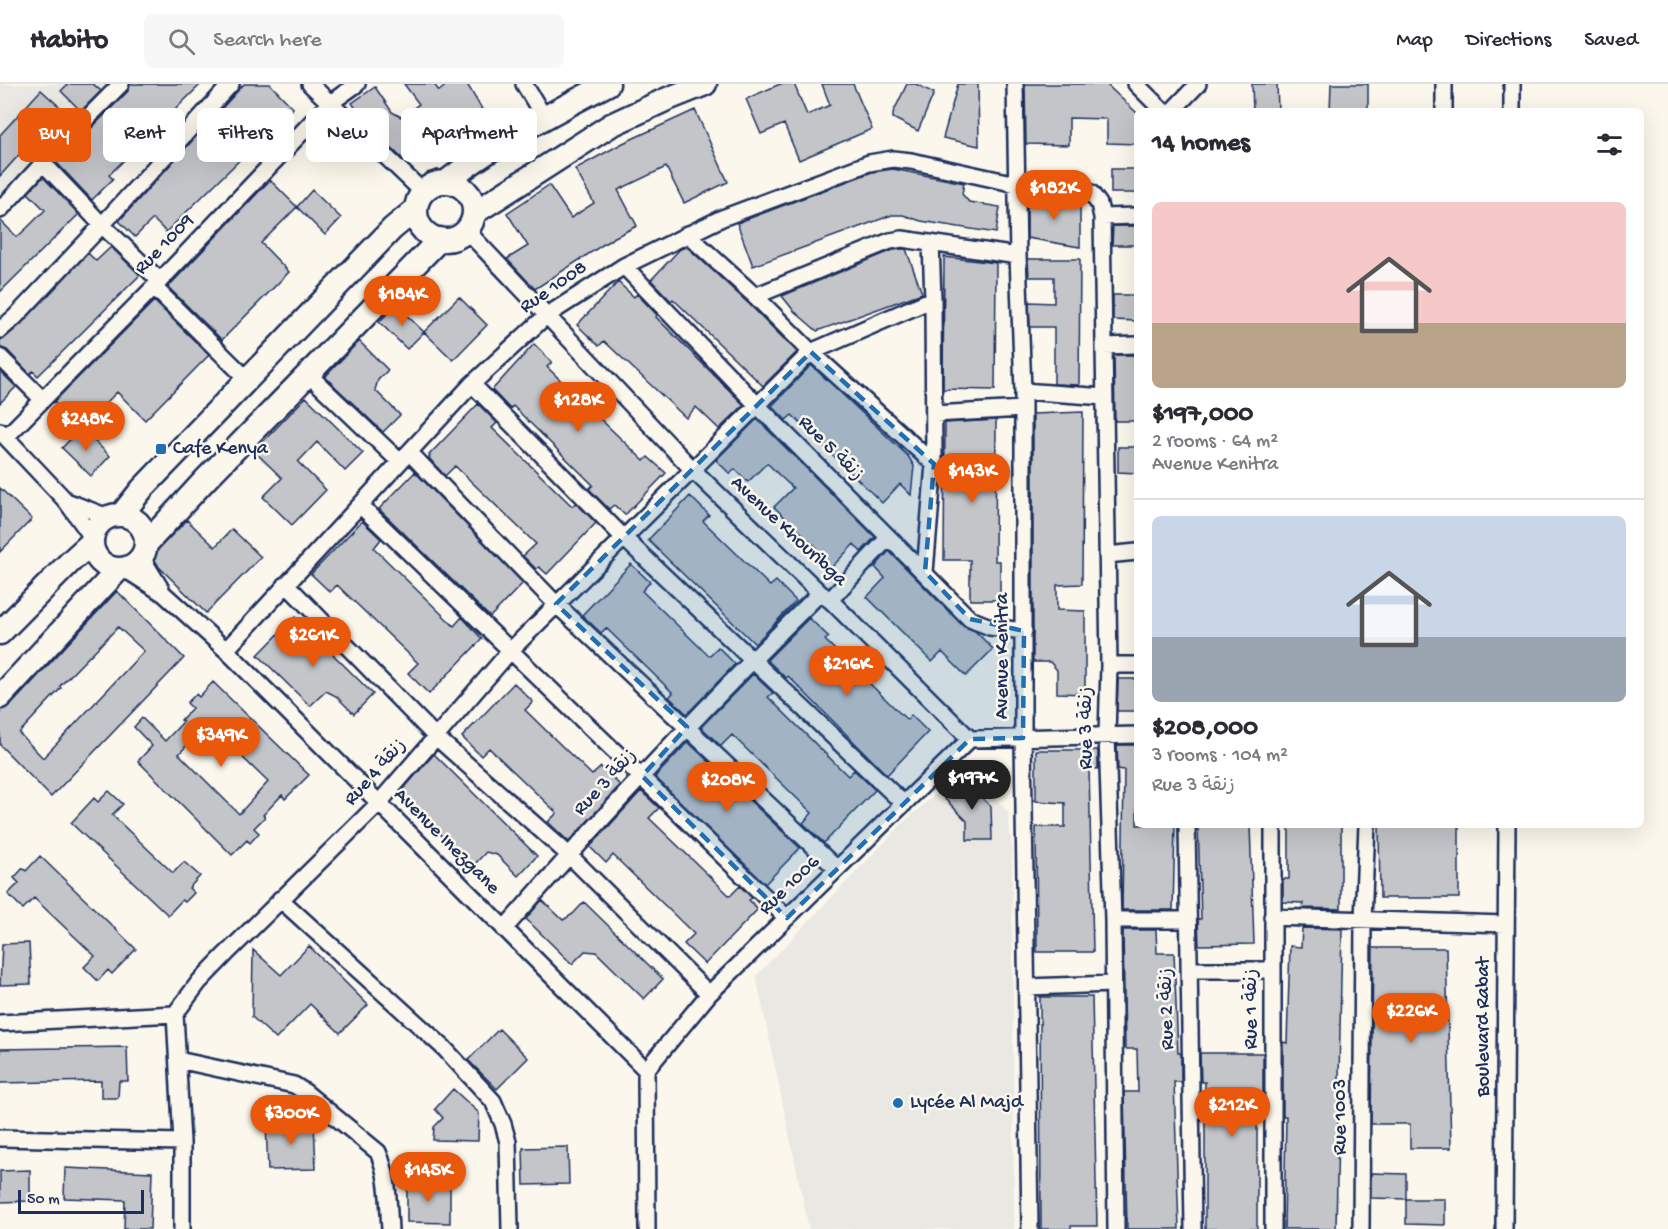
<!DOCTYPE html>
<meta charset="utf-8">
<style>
body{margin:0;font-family:"Gochi Hand","Playpen Sans Arabic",sans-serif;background:#f7f7f7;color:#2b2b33;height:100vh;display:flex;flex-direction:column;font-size:22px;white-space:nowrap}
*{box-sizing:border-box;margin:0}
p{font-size:20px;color:#7c7c81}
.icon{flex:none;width:33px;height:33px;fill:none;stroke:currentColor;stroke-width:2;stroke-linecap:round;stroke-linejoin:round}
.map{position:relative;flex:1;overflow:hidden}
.details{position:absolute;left:1134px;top:24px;width:510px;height:720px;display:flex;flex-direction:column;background:#fff;border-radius:9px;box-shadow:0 6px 24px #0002}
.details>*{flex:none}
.banner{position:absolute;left:18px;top:24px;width:570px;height:54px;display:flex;gap:12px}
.scale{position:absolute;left:18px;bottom:15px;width:126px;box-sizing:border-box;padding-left:6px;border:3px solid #1b2f5e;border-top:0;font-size:16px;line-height:21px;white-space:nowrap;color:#1b2f5e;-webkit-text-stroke:4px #fbf7ec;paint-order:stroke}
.price{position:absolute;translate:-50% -51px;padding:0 14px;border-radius:21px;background:#ea580c;color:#fff;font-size:20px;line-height:39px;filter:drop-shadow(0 2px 3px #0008)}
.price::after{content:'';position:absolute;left:50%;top:36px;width:18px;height:14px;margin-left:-9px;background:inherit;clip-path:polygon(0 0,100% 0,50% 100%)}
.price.selected{background:#222;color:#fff}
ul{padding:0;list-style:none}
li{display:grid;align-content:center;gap:12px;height:318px;padding:0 18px}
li+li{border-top:2px solid #e1e1e2}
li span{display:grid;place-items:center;height:186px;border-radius:9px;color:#555}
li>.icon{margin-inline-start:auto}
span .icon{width:108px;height:108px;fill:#fffc;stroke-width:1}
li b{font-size:26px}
h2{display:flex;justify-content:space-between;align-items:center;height:72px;padding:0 18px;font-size:26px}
.tag{padding:0 21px;border-radius:9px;background:#fff;box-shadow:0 6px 24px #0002;font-size:21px;line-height:54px}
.tag.selected{background:#ea580c;color:#fff}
header{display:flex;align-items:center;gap:36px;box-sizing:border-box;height:84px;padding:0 30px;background:#fff;border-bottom:2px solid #e1e1e2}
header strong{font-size:28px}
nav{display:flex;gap:33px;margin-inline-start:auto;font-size:21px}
.search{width:420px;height:54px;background:#f7f7f7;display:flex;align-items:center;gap:15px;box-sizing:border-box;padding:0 21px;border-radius:9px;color:#7c7c81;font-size:22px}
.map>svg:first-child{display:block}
.built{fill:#eae8e2}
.building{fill:#c3c5c9;stroke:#1b2f5e;stroke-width:1.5;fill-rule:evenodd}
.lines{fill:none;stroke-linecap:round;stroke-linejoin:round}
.minor-casing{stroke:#1b2f5e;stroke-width:20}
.secondary-casing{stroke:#1b2f5e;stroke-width:27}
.minor{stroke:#fbf7ec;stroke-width:15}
.secondary{stroke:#fbf7ec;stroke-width:22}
.marked{fill:#1f6fb2;fill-opacity:0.2;stroke:#1f6fb2;stroke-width:4.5;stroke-dasharray:12 8;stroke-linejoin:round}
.poi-dot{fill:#1f6fb2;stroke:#fbf7ec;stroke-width:2}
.labels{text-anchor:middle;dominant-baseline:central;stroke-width:5;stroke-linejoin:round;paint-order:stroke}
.street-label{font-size:20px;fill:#1b2f5e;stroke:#fbf7ec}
.poi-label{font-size:20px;fill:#1b2f5e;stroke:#fbf7ec;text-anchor:start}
</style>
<header>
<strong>Habito</strong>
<div class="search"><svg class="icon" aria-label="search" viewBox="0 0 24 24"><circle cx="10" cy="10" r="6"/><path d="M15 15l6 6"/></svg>Search here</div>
<nav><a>Map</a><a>Directions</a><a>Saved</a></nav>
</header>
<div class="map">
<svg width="1668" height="1145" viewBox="0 0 1668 1145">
<rect width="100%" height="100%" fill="#fbf7ec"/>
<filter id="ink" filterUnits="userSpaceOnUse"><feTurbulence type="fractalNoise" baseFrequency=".0167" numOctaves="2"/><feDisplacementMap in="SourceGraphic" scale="12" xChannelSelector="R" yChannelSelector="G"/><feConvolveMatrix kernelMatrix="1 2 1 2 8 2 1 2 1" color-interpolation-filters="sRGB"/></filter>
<g filter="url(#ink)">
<path class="built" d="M0,0H118L0,119Z
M967,682L1008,728L1012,764L1014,1145H809L756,892L904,738Z"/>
<path class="building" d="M68,0H93L101,7L81,27L61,7Z
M130,0H201L109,91L113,95L92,116L57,79L128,7Z
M244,0H270L293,24L166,148L153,135L135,153L119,137Z
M404,0H434L439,7L448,0H467L482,25L406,78L369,43L352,19L375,3L392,28L401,33L419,20Z
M780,0H794L807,31L830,21L822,0H853L872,45L799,76L784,40L761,50L746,15Z
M907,0H916L934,9L918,47L893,34V29Z
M958,0H978L979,62L943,54Z
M1025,0H1106L1137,29V60L1107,59V35L1069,34V61L1026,60Z
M1252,0H1277L1278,27H1253Z
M1331,0H1368V27H1330Z
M41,6L61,24L0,92V51Z
M695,26L728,98L684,119L666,83L618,106L637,142L613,154L535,205L507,175L528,162L507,129L549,101L571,134L594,119L575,85L623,59Z
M893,85L964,99L962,110L969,118L1000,123L996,149L921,137L903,131H892L753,182L737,139L872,88Z
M1111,85H1137V109H1111Z
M43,93L79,130L0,208V136L17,153L27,144L45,126L28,109Z
M270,96L297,123L261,159L289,188L222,256L168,203Z
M312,106L341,134L325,151L297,123Z
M1027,115L1080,116V163L1027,154Z
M1113,142H1137V161H1112Z
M686,162L748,219L797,268L763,302L673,215L671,217L651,196L679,166Z
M111,163L140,191L38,292L33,287L30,290L7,266L0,264V256L6,253L21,240L88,169L96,177Z
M902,165H906L922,209L817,247L794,227L782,212L893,166Z
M944,173L996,179L995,306L943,305Z
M1028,175H1080L1079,301L1054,300V243H1030L1029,218L1054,219V193H1029Z
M618,198L634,213L637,210L657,231L656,233L744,321L719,345L696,323L686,334L604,257L599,262L577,241Z
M1113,211H1137V237L1113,236Z
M459,213L487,241L453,276L424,248Z
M154,217L209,271L145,336L117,308L81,344L54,318Z
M396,221L424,248L407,265L379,238Z
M359,257L388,286L378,296L375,306L400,331L383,348L325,293Z
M534,260L552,278L547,283L589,324L644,377L648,373L666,389L625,431L614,421L609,425L589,405L593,401L513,322L510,325L492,306Z
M1114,271H1137V337H1115Z
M811,281L908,372L914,382L911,411L900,400L882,419L792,331L786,336L772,322Z
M0,287L16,303L0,319Z
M306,313L363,369L345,387L317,358L298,378L326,406L292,441L263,413L282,394L254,367Z
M478,320L497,339L492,344L572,422L576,419L596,439L547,490L539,483L536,485L523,472L536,460L455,382L445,392L429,374L430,372L429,371Z
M1083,328L1082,500L1057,501V526L1085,527V610L1057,609V586L1050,578H1033V330Z
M757,335L875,453L861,468L854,460L830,485L811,468L816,463L774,423L793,404L780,392L767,379L748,398L735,385L730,390L716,376Z
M996,336L995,477H1000V516H970V476H944L945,339Z
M81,344L110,372L91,392L62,364Z
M1118,363H1137V389L1118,388Z
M415,388L523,499L490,533L379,425Z
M0,404L32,435L0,468Z
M690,412L709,431L703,437L770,502L776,497L796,517L755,560L648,456Z
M187,436L215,463L232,445L261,473L206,529L159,483L152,471Z
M362,437L381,455L374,464L388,478L454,542L462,533L482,555L429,610L408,589L418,579L337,501L330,508L311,490Z
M889,467L963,542L975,547L993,565L966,592L942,568L932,578L867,513L885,494L875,483Z
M631,480L650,498L642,507L709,572L718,563L735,580L687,630L669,613L673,609L606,544L601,549L582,531Z
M117,507L184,574L51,713L0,661V626L10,622ZM118,543L144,567L43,674L19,649L61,604L60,602Z
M295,533L373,610L354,630L336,612L326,607L310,622L258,571Z
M809,534L829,553L825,556L907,636L911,631L928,648L887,691L788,592L786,594L767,576Z
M753,590L773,609L768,613L848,692L854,686L875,706L824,759L803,739L812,729L732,651L721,662L701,643Z
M1118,595H1137V627H1117Z
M213,598L309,691L285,715L282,711L263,731L265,733L254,744L259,749L250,759L247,756L232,771L138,677L152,662L134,643L142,634L165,657L183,638L181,636L192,624L187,619L196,610L199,613ZM207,639L268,698L239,730L179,670Z
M514,599L533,618L525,626L567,667L592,691L601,683L620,701L569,758L548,738L557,729L489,664L481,672L462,653Z
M688,658L800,764L765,800L655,693Z
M1117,661H1137V741H1175L1173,826H1122L1124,686L1118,685Z
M1036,666H1098V685L1089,684L1093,868H1037L1036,743H1065V719L1036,717Z
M434,670L537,772L518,792L497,771L486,768L473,782L399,710Z
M963,694L991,723L992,756H967V737L944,714Z
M109,707L123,720L112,731L173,789L184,778L200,792L189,804L194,809L185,818L182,816L168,831L71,739L94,714L98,718Z
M641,707L659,724L649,734L730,812L740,802L752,814L749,816L758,825L705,880L684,860L694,850L613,771L606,779L590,763Z
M1198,741H1250L1254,860L1199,861L1198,835H1201Z
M1289,741H1341V825L1302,824L1303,819L1283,818V795H1289Z
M1379,741H1459V814H1380Z
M40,772L136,865L112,890L108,886L98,897L84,883L95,872L34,814L23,825L8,810L19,799L14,794L23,784L26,787Z
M542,816L563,836L573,830L584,818L663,895L644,915L596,868L585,867L572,880L526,835Z
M1302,844L1342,845L1336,1145H1284L1286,1032H1283V958L1287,959L1290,862L1301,863Z
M1123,846H1156L1157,869H1174L1178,969H1181V998H1174L1179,1145H1127L1124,1008H1138L1137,965H1125Z
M29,859L31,900L0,901L2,860Z
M309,862L368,921L340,949L310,920L276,955L252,933L253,866L281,891Z
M1373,864H1446L1451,1064H1410V1040H1371Z
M1040,913H1092L1097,1142H1071V1145H1041Z
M499,945L528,974L497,1005L468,976Z
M127,963L128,997H119L118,1014H101V997L0,999V965Z
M1200,969H1263V1031H1257V1145H1205V998H1201Z
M453,1005L479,1029L478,1057L433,1056L434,1043L443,1034L435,1025Z
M314,1038L316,1085L268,1086L266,1040Z
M568,1063L569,1100L524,1101L523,1064Z
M65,1084L152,1088L150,1145H124L125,1116L64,1114Z
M30,1086V1117L0,1118V1087Z
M1371,1089L1406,1090V1115L1371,1114Z
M407,1099L450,1100V1139L407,1138Z
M1406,1115H1445V1141L1406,1140Z"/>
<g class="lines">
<defs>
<path id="minor" d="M310,0L423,108
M524,0L544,33
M1015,0L1018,172L1023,307V654L1030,1145
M1136,0L1163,27
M1172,27L1198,0
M1444,27V0
M1512,27V0
M43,79L102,141L160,197
M0,126L43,79L121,0
M1102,133L1137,132
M466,146L693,386L820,509L830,516L970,655L1137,651
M687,150L755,212L811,268L934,380
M624,182L758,322L970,535L990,543L1024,547
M154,203L247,295
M755,212L890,157L902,155L1018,172
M0,246L15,233L102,141L231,0
M1104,262L1137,261
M0,273L42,315
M308,290L400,378
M472,300L624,454L904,720
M1023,307L1105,313
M934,330L1023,325
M0,347L66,417L92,453
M6,353L154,203L329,20L357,0
M409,368L556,520L837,785
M66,417L108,433
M360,421L787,834
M1107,471L1137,468
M142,474L161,505
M126,486L164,510L226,566L646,986
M925,488L934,380L933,215L931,159
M286,500L436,653L569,771L709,910
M830,516L888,454
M226,566L472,300L546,232L624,182L722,134L869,79L893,75L911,77L1016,100L1070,102L1091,109L1099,120L1102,133L1109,581L1107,652L1113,836L1116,1145
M1109,581H1137
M1187,741L1193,1145
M280,815L444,964L493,1017L503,1040L508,1058L510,1145
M1272,833L1506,840
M1113,836H1188
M504,845C605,729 710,617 820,509
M1189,886H1273
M1027,903L1113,900
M0,939L175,930
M178,976L294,1001L305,1008L378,1068C389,1092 388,1119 390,1145
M646,986L709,910L970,655
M646,986L647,1145
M0,1054L182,1058
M182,1145V1058L175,930L199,898L226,870L378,720L511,566L811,268L933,215
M1273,1145V741
M1361,1145L1363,836L1367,741
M1504,1145L1507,741"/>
<path id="secondary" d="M446,98C495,59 552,29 608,0
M416 127a29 29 0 1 1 58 0a29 29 0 1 1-58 0Z
M474,129L611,41L665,16L705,0
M122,430L142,405L392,145L416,125
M92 458a27 27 0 1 1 54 0a27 27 0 1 1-54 0Z
M147,459L205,396L440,155
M0,549L71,477L92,458
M0,613L118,486"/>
</defs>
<use href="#minor" class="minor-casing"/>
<use href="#secondary" class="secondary-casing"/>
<use href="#minor" class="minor"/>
<use href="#secondary" class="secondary"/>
</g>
</g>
<path class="marked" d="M811,268L934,380L925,488L970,535L1024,547L1023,654L970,655L787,834L642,692L687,643L556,520Z"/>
<g class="poi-dot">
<rect x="155" y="359" width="12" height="12" rx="3"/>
<circle cx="898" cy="1019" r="6"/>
</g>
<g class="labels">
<g class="street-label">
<text transform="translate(165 161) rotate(-46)">Rue 1009</text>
<text transform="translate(554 204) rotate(-35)">Rue 1008</text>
<text transform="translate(830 365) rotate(45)">Rue 5 زنقة</text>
<text transform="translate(788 448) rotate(43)">Avenue Khouribga</text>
<text transform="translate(1003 572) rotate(-90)">Avenue Kenitra</text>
<text transform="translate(1087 644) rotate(-90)">Rue 3 زنقة</text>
<text transform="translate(376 689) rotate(-48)">Rue 4 زنقة</text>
<text transform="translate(606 699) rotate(-47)">Rue 3 زنقة</text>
<text transform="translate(446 758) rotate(45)">Avenue Inezgane</text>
<text transform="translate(790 802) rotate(-44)">Rue 1006</text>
<text transform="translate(1168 925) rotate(-91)">Rue 2 زنقة</text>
<text transform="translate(1252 925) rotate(-90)">Rue 1 زنقة</text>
<text transform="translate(1484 943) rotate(-90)">Boulevard Rabat</text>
<text transform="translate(1341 1033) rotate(-90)">Rue 1003</text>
</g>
<g class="poi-label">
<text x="173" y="365">Cafe Kenya</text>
<text x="910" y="1019">Lycée Al Majd</text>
</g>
</g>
</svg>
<div class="scale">50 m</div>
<b class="price" style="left:1054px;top:137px">$182K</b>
<b class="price" style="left:402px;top:243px">$184K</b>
<b class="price" style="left:578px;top:349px">$128K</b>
<b class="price" style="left:86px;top:368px">$248K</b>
<b class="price" style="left:972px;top:420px">$143K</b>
<b class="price" style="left:313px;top:584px">$261K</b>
<b class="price" style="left:847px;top:613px">$216K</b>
<b class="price" style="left:221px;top:684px">$349K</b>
<b class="price selected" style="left:972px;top:727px">$197K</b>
<b class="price" style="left:727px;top:729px">$208K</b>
<b class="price" style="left:1411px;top:960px">$226K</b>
<b class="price" style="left:1232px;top:1054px">$212K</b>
<b class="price" style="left:291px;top:1062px">$300K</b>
<b class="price" style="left:428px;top:1119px">$145K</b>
<div class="banner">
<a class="tag selected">Buy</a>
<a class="tag">Rent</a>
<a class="tag">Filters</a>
<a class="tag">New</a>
<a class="tag">Apartment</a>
</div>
<section class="details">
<h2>14 homes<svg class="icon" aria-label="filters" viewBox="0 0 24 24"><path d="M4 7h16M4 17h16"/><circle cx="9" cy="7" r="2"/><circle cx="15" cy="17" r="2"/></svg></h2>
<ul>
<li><span style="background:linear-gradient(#f6c9c9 65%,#b9a48a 0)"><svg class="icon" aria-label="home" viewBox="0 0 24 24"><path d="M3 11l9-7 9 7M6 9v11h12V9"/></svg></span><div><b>$197,000</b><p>2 rooms · 64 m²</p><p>Avenue Kenitra</p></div></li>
<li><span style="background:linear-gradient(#c9d6e8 65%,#9aa5b1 0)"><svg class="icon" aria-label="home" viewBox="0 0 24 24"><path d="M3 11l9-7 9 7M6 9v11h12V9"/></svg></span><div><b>$208,000</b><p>3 rooms · 104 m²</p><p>Rue 3 زنقة</p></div></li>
</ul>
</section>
</div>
